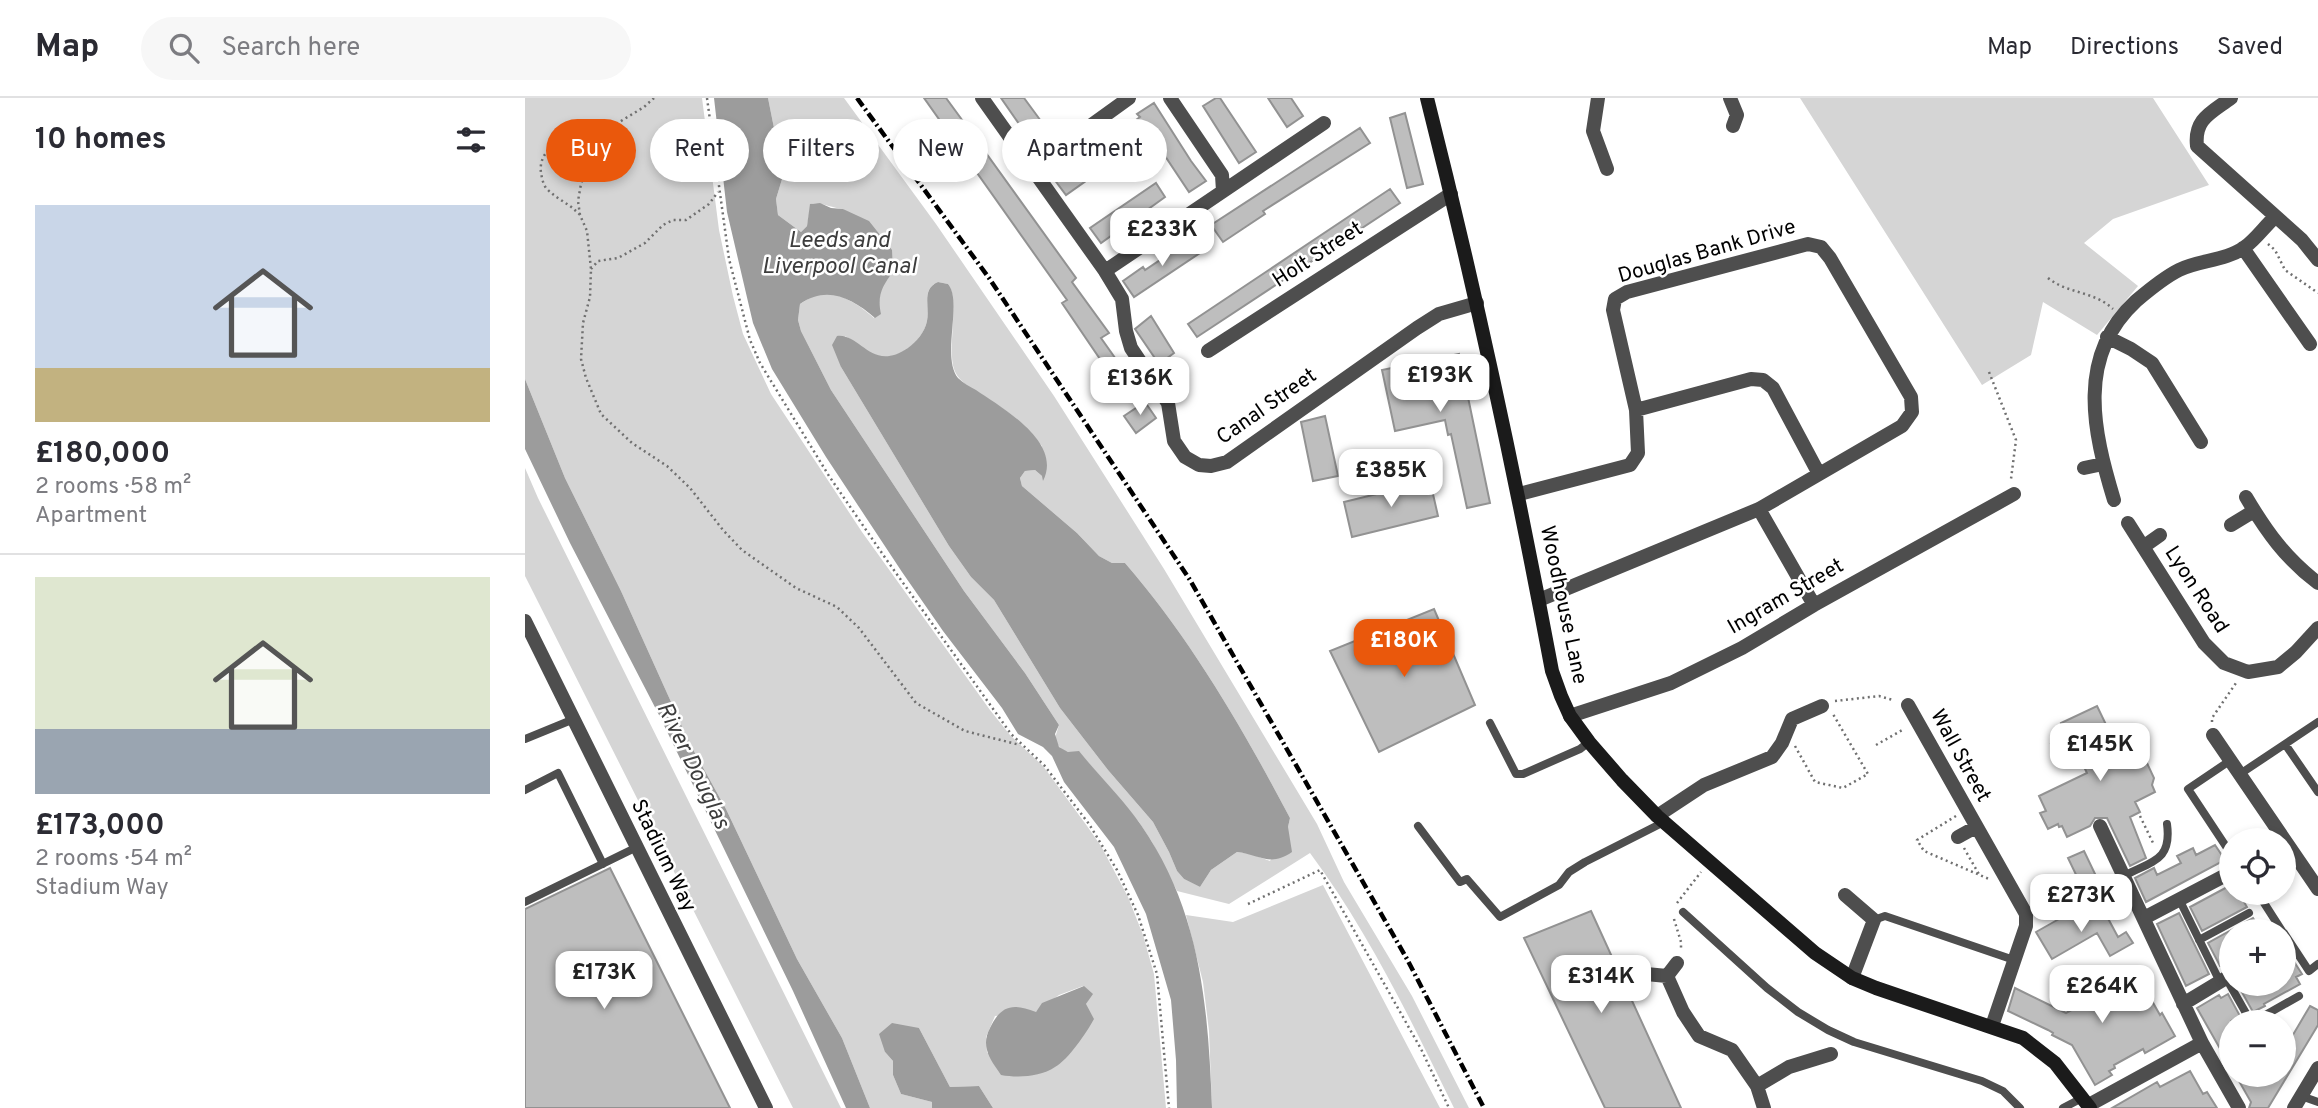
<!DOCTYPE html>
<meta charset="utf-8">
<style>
body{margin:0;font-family:Overpass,sans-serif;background:#f7f7f7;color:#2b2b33;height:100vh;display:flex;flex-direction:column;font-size:26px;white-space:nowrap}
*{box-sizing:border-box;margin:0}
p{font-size:23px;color:#7c7c81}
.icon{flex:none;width:38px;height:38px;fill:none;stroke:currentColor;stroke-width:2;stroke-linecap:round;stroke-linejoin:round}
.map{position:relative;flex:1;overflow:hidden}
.panel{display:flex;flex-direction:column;background:#fff;width:525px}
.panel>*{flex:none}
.top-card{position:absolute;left:21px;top:21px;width:665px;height:63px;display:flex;gap:14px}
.buttons{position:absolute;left:1694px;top:730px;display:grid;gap:14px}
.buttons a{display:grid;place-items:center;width:77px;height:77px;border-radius:50%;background:#fff;box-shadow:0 4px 10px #0003;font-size:35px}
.price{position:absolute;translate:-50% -60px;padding:0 16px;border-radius:14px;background:#fff;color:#222;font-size:23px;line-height:46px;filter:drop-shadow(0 2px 4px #0008)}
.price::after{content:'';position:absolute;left:50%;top:42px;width:21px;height:16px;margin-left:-10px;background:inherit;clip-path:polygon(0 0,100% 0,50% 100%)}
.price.active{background:#ea580c;color:#fff}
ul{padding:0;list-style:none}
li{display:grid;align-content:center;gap:14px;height:371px;padding:0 35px}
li+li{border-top:2px solid #e1e1e2}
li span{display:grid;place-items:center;height:217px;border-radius:0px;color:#555}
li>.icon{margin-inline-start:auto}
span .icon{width:126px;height:126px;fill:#fffc;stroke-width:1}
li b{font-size:30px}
h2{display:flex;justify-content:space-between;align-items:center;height:84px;padding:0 35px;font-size:30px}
.pill{padding:0 24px;border-radius:32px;background:#fff;box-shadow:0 4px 10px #0003;font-size:24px;line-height:63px}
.pill.active{background:#ea580c;color:#fff}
header{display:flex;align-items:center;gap:42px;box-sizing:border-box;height:98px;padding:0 35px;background:#fff;border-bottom:2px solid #e1e1e2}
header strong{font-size:33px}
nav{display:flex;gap:38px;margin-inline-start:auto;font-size:24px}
.search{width:490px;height:63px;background:#f7f7f7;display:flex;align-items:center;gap:18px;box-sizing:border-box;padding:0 24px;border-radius:38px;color:#7c7c81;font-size:26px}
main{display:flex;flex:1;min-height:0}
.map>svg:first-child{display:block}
.green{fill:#d5d5d5;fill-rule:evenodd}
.water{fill:#9c9c9c}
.building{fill:#bebebe;stroke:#929292;stroke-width:2}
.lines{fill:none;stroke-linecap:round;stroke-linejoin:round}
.path{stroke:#707070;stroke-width:2.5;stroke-dasharray:2 3.5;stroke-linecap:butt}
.lane{stroke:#4e4e4e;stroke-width:8}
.street{stroke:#4e4e4e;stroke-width:14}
.secondary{stroke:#1b1b1b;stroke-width:14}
.rail{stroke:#000;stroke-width:4.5;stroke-dasharray:10 3.5 2 3.5;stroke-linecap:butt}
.labels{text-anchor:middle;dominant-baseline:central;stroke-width:5;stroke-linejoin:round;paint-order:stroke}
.street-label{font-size:21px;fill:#000;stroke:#fff}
.water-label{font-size:23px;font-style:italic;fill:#3d3d3d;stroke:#fff}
</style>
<header>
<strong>Map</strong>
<div class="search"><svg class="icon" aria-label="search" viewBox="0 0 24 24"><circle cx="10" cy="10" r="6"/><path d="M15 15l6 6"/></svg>Search here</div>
<nav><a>Map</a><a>Directions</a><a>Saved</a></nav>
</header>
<main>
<section class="panel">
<h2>10 homes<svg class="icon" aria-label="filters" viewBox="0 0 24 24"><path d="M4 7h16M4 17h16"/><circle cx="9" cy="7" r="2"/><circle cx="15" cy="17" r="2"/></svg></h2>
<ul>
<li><span style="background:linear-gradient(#c9d6e8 75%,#c2b280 0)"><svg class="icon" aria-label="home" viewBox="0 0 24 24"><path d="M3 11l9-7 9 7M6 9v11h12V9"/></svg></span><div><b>£180,000</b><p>2 rooms · 58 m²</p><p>Apartment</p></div></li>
<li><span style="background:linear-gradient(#dfe7d0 70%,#9aa5b1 0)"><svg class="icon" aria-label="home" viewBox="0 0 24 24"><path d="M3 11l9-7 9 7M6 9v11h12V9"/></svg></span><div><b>£173,000</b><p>2 rooms · 54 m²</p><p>Stadium Way</p></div></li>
</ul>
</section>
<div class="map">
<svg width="1793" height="1010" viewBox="0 0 1793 1010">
<rect width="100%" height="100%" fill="#fff"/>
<path class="green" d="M0,0H177L194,132L208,198L218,236L246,296L337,434L465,612L485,637L518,668L562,728L576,748L603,799L618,837L629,876L641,1010H468L454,988L425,989L394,930L360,954L368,963V977L376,996L407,1004V1010H345L317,940L272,861L201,711L165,646L96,493L40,380L0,281ZM558,888L567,896L561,906L462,955L461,939L470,918L511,914L534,897Z
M243,0H319L411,126L529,298L639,471L792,726L819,784L887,898L944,1010H929C886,922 843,833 785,755L704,806L652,793L627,744L614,724L554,654C542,656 533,652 530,640L534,627L500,575L439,493L306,292L276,233L273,222L275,206C282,202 289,196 297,195C315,194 336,208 349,220L357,188L368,174L318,111C306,110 297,104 286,106L282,128L276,134L253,117L251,101L261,68L252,45ZM413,184L423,186C435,199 422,250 429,271C434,289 472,305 487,317C498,326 508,337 517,348V378L510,372L500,373L495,380L497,388L552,435L574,458L587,465H600C666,541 718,631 765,720L763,729L745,763L726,756L712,754L686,772L675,789L659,781L652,773L644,754L628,724L583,672L535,610L469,502L446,479L424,448L316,269L320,238C332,245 344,258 358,259C377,261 399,240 402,223C405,208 396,191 413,184Z
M1275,0H1628L1684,87L1588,121L1559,145L1613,188L1572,237L1518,204L1506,257L1457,287Z
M0,370L13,400L316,1010H268L0,478Z
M798,787L915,1010H687L684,933L678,884L661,817L708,824Z"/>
<path class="water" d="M189,0H243L252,45L261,68L251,101L253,117L276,134L282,128L285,106L295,105L306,110L318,111L344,123L367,152L368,174C357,188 352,198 356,216L350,220C327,200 302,187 275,206L273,222L276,233L306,292L439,493L500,575L534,627L530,636L534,649L543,654L554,653C574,678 598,701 616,727C676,814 683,908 687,1010H652L651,962L646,902L621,816L589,749L539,684L527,658L518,649L493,636L477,610L418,533L377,474L301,359L247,271L228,225L202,114Z
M413,184L423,186C438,203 416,259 433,280C438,285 445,289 451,292C477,310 538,344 518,383L517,378L510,372L500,373L495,380L497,388L552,435L574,458L587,465H600C666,541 718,631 765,720L763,729L767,754C745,769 736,757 712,754L686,772L675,789L659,781L652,773L644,754L628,724L583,672L535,610L469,502L446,479L424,448L316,269L307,247L312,238C336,235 346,275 383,250C391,244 400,234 402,223C405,209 396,191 413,184Z
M0,281L40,380L96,493L165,646L201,711L272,861L317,940L345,1010H321L268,893L134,617L45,445L0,351Z
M559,888L568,896L561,906L569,921C562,934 543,962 530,969C515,979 493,980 476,977C471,969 464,961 462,952C460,944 461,938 465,930C476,907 488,905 511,914L517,905Z
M367,925L394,930L425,989L454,988L468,1010H407V1004L376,996L368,977V963L360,954L354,936Z"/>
<path class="building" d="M399,0H421L443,30L551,180L547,184L584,235L576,240L605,281L594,289L537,205L542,202Z
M476,0H499L524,34L508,46Z
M691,0H695L731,54L714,65L678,8Z
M743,0H766L778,18L762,29Z
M629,5L666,63L681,83L664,94L626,37L541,97L529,81L615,19L612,16Z
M880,15L898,86L882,90L865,20Z
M835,30L845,45L738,113L740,116L698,144L686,127Z
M631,85L640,99L576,145L565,130Z
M865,91L875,105L672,239L663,226Z
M668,140L678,153L609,199L598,183L618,169L620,172Z
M626,218L649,255L634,266L610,231Z
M934,256L965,405L942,410L926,336L923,337L920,322L870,333L857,272Z
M620,304L631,320L611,335L599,318Z
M800,318L813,378L788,383L776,324Z
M905,383L913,418L827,439L819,404Z
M909,511L950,607L854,654L805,553Z
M1572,608L1585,635L1594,631L1604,652L1614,648L1629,680L1627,687L1630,694L1610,704L1615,714L1605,719L1621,760L1605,768L1582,720H1570L1565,728L1542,739L1537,728L1534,729L1533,726L1523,731L1515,715L1521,713L1514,698L1562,675L1550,650L1532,658L1526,646L1542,638L1536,625Z
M1690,747L1700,762L1621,804L1610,780L1629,770L1632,777L1656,765L1652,758L1668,750L1671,757Z
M1559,753L1571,778L1555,785L1543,760Z
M85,770L205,1010H0V811Z
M1706,787V794H1713L1722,809L1677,833L1665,809Z
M1550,812L1558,825L1579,813L1593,839L1601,834L1608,845L1585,858L1572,835L1527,861L1511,834Z
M1066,813L1156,1010H1080L999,840Z
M1654,815L1684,876L1661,888L1632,826Z
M1728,820L1736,833H1706V862L1695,868L1683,845Z
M1759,848L1777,876L1771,879L1775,886L1739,906L1740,908L1728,914L1714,889L1721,886H1759Z
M1603,876L1606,882L1613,878L1635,917L1637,915L1650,938L1620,955L1618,951L1589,967L1590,970L1584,973L1587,977L1570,987L1547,947L1527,937L1528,935L1523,932L1483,913L1490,890L1541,915L1574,897L1582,891L1581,889Z
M1703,896L1715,918L1706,923V970L1672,910L1694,897L1696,900Z
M1785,908L1793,912V927L1743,1010H1724L1726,1004L1710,976H1759V952Z
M1665,973L1678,996L1682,994L1692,1010H1587L1632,984L1635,989Z"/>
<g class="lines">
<path class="path" d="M129,0L119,9L73,37L56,86L53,103L55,117L62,133L66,171L65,199L58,225L56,261L61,280L76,316L107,345L142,368L165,390L198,432L217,452L271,490L312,509L334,530L391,605L440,633L495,647
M182,0L204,161L225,242L235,265L304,378L361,461L486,636L519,667L564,726L592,772L613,817L632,876L644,1010
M55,117C44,105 31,101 21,90C18,86 17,80 16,75C12,44 51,39 72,38
M1743,146L1750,152L1760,172L1793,195
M66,171L73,163L93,160L120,145L138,127L148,122H161L184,106L193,94
M1523,180C1543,196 1569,193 1588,211
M1464,274L1491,342L1486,381
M1310,603L1354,598L1368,602
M1687,624V620L1711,585
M1351,647L1379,631
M1270,648L1290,684L1318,690L1343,676L1308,616
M1431,718L1392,742L1399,753L1464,781
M1615,718L1629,747
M1439,750L1455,778
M1152,805L1176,774
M723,806L795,772L896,951L924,1010
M1149,821L1156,844V852"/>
<path class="lane" d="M965,625L991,676H998L1055,651L1064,644
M0,641L49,621
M1760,646L1793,694
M1706,662L1663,691L1706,756
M1715,676L1793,624
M0,692L33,675L78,766
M893,728L935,784L942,781L975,819L1034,787L1044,774L1060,764L1139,724
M1599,778C1627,763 1647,763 1642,726
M1732,794L1757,833
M1654,801L1695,884
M0,804L110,750
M1158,814L1242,890L1273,914L1303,932L1329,944L1457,983L1478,993L1495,1010
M1349,822L1360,818L1489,862
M1759,835L1784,873L1793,866
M1674,842L1724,815
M1701,880L1726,924
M1728,924L1774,898
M1776,998L1793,1004
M1538,1010L1559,999"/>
<path class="street" d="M457,0L580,173L597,201L601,233L606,250L643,305L649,343L660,359L674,367L686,368L702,364L892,230L914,216L952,205
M645,0L697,77L698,93
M1073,0L1068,33L1082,71
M1205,0L1212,17L1208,28
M1706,0C1686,15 1669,21 1672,48L1777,142L1793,162
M507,70L604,0
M1718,150L1785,246
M580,173L799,25
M1582,239L1606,251L1627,265L1676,344
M683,253L926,96
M1111,312L1226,281L1238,282L1248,290L1294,376
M1559,370L1578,366
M994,396L1105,367L1113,355L1111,312L1088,212L1090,201L1102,194L1283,146L1296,149L1305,160L1386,299L1387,314L1377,328L1234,411L1014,502
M1721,399C1741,433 1761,461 1793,485
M1589,402C1568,333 1551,258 1611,203C1624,192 1638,180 1654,172C1674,162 1701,163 1720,149C1731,141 1740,128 1750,119
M1234,411L1289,507
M1603,425L1679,545L1699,565L1723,574L1753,569L1771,554L1793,530
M1706,427L1729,413
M1618,449L1635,437
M0,523C81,685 160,848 241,1010
M1383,607L1501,816V828L1467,928
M1045,618L1146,585L1217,550L1289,507L1489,396
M1688,637L1793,791
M1132,718L1179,687L1247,659L1257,645L1267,621L1297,608
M1575,728L1677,945L1714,1010
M1433,739L1451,729
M1320,797L1349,822L1327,880
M1619,820L1701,777
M1121,876L1142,878L1152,865
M1142,878L1158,914L1174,938L1207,952L1232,988L1239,1010
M1658,906L1706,877
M1232,988L1264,969L1306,956
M1564,1007L1677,945
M1769,1010L1793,970"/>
<path class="secondary" d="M902,0C950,190 991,380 1027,573L1036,598L1045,618L1064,644L1097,682L1132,718L1290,855L1327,880L1351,890L1498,940L1530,965L1565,1010"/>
<path class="rail" d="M332,0L464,180L665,482L882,861L959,1010"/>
</g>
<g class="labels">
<g class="street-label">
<text transform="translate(1182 154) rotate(-16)">Douglas Bank Drive</text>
<text transform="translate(793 157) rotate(-33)">Holt Street</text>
<text transform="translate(742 309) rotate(-35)">Canal Street</text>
<text transform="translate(1671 492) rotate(57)">Lyon Road</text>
<text transform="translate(1261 499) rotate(-30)">Ingram Street</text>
<text transform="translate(1038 507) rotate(78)">Woodhouse Lane</text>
<text transform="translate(1435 658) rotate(61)">Wall Street</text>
<text transform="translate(138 758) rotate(64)">Stadium Way</text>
</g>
<g class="water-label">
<text x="314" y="143">Leeds and<tspan x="314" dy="26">Liverpool Canal</tspan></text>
<text transform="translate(167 668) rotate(64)">River Douglas</text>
</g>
</g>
</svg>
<div class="buttons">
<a><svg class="icon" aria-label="locate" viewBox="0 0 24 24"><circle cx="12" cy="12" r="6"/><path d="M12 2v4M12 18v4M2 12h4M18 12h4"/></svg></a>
<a>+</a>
<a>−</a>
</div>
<b class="price" style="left:637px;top:170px">£233K</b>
<b class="price" style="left:915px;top:316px">£193K</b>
<b class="price" style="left:615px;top:319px">£136K</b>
<b class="price" style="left:866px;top:411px">£385K</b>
<b class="price active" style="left:879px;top:581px">£180K</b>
<b class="price" style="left:1575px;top:685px">£145K</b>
<b class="price" style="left:1556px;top:836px">£273K</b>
<b class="price" style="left:79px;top:913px">£173K</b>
<b class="price" style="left:1076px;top:917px">£314K</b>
<b class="price" style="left:1577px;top:927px">£264K</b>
<div class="top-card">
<a class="pill active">Buy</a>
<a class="pill">Rent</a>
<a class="pill">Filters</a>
<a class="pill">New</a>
<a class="pill">Apartment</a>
</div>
</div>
</main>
